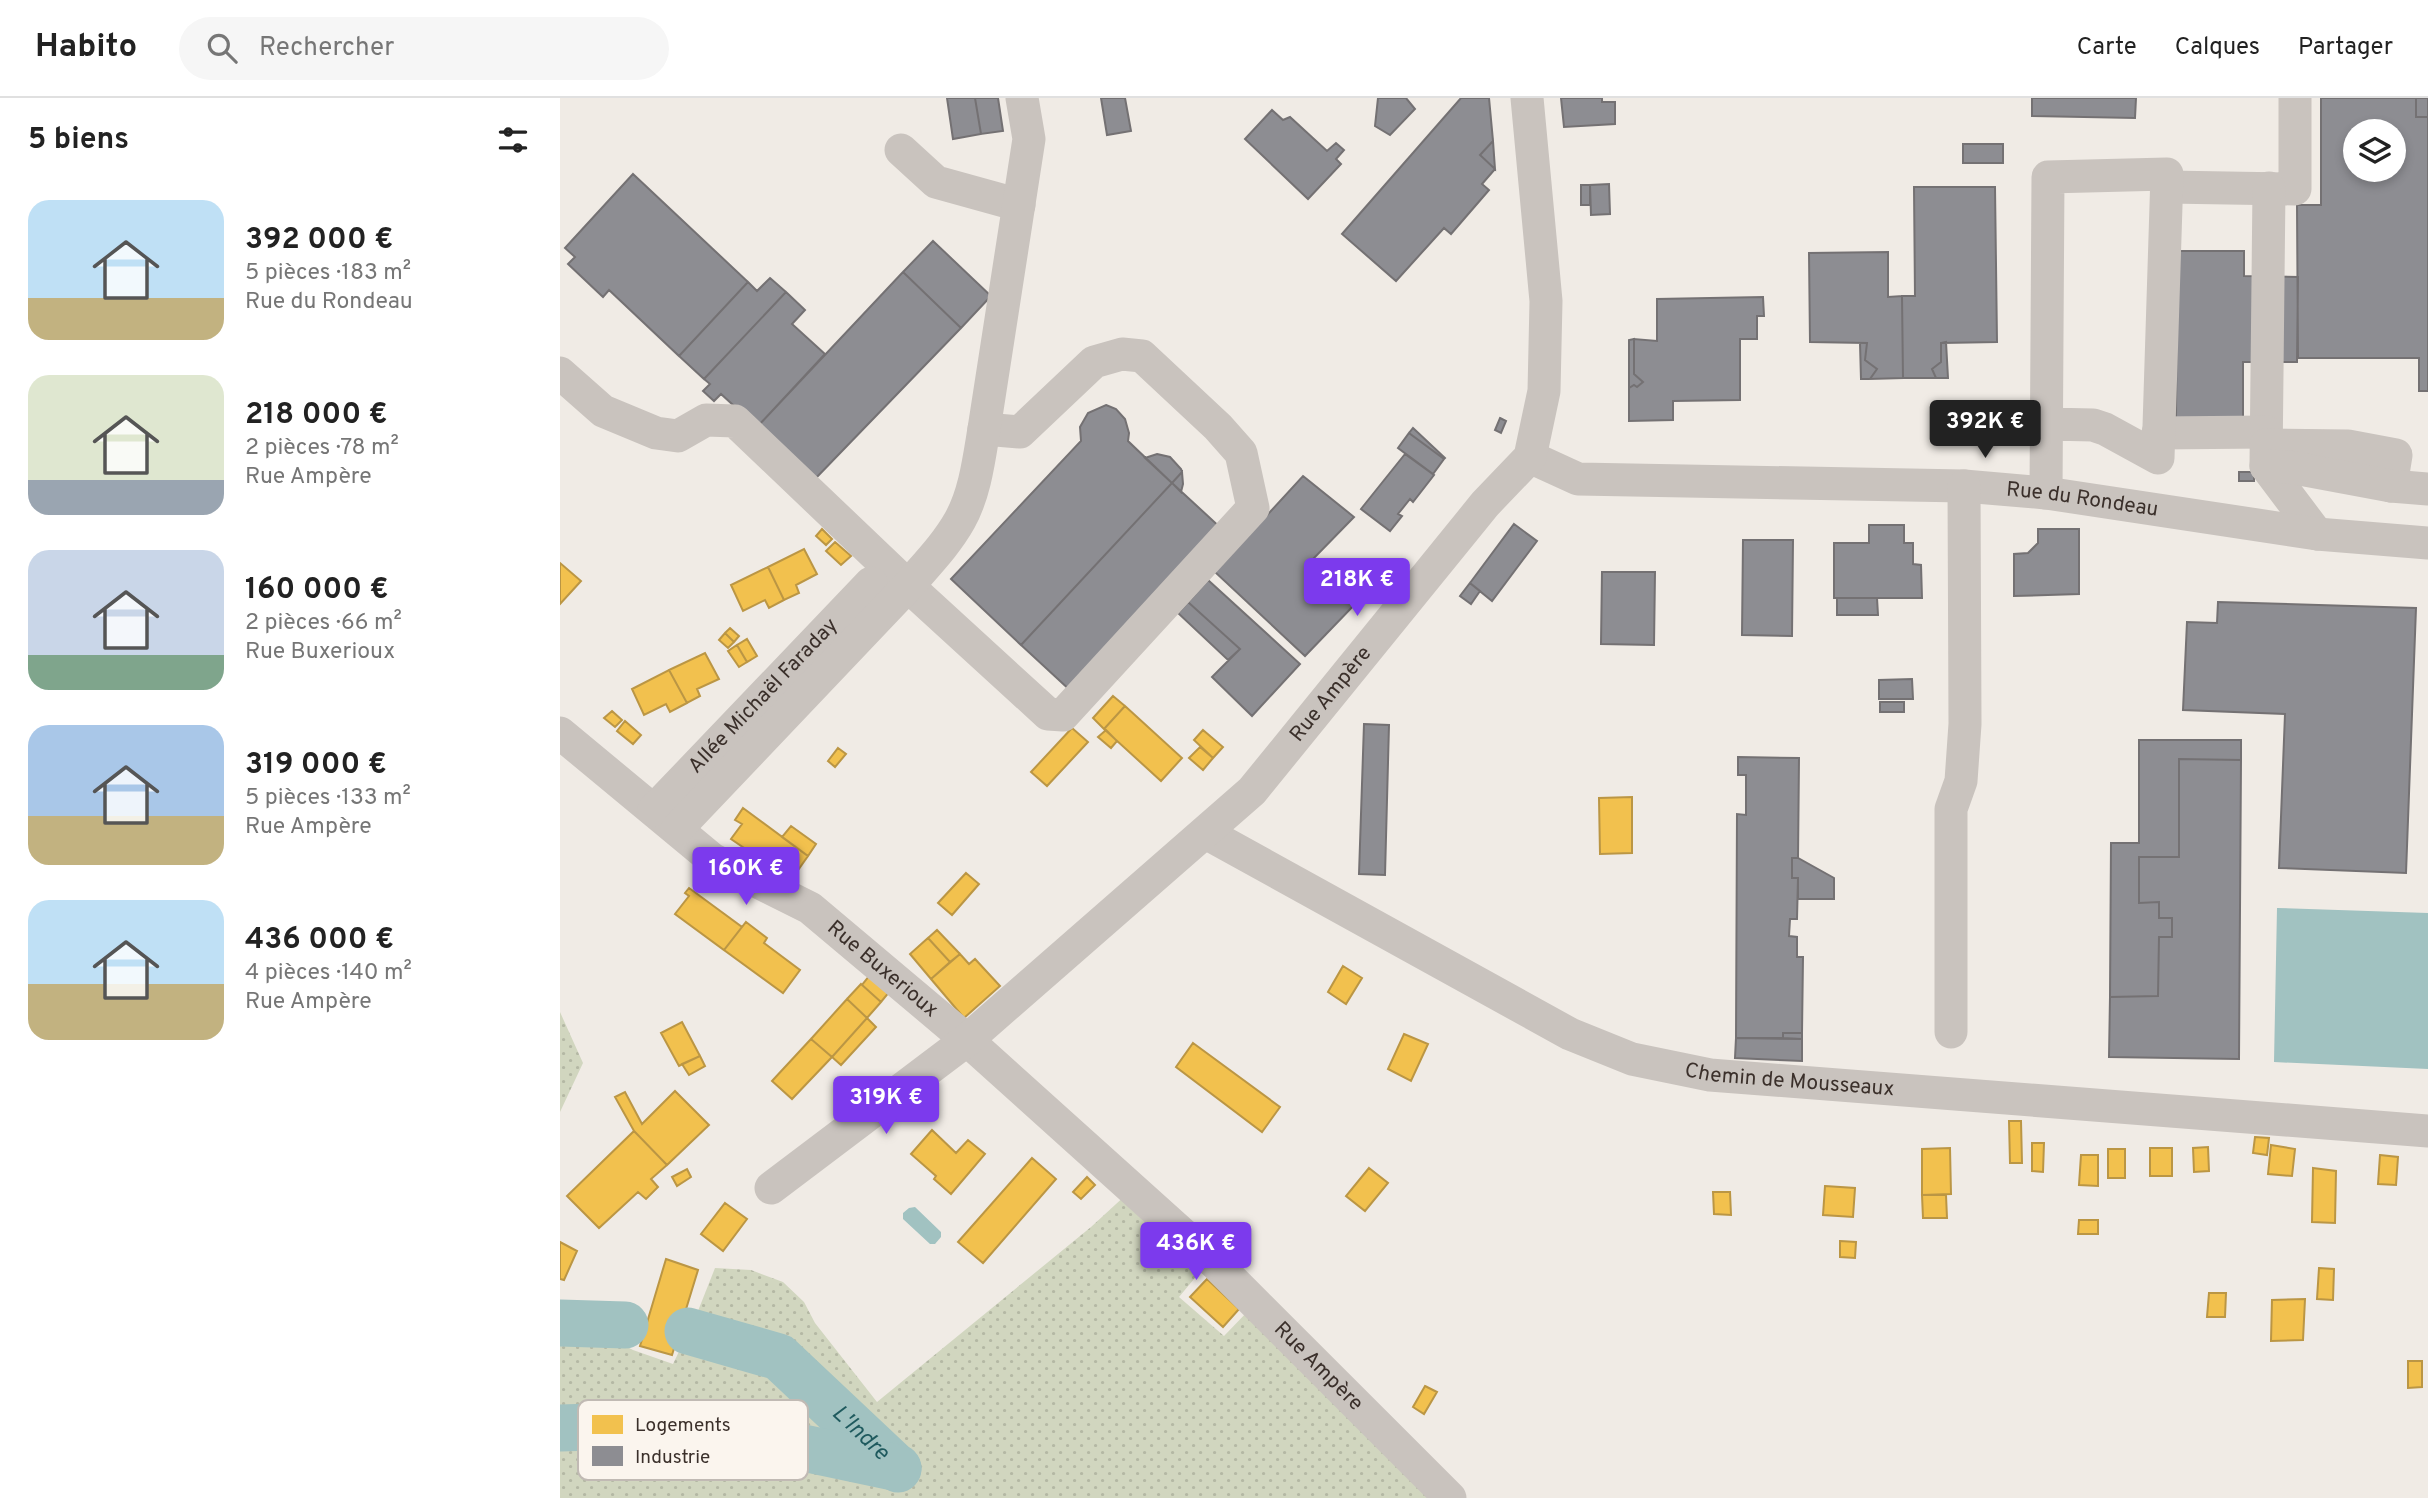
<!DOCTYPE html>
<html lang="fr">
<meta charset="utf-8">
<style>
body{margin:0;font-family:Overpass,sans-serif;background:#f6f6f6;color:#222;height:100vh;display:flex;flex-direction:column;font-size:26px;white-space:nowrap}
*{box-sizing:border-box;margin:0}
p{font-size:23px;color:#767676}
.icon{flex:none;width:38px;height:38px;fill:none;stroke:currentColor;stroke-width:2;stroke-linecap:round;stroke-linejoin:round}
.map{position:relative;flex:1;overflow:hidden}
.panel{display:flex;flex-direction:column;background:#fff;width:560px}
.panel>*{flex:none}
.buttons{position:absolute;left:1783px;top:21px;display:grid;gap:14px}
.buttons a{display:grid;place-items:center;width:63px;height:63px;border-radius:50%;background:#fff;box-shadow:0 4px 10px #0003;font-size:35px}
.price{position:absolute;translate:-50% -60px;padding:0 16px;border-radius:7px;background:#7c3aed;color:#fff;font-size:23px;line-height:46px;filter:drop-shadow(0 2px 4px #0008)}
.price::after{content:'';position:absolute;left:50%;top:42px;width:21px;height:16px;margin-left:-10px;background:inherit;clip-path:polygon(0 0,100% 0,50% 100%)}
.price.current{background:#222;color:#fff}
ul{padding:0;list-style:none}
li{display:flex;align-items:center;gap:21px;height:175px;padding:0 28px}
li span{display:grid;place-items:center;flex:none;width:196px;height:140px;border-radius:21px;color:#555}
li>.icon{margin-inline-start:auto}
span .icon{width:84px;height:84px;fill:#fffc;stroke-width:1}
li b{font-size:30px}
h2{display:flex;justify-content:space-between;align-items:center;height:84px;padding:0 28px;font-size:30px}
header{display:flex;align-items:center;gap:42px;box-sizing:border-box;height:98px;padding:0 35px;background:#fff;border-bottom:2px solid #e0e0e0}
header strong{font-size:33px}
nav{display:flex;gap:38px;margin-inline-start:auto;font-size:24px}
.search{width:490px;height:63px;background:#f6f6f6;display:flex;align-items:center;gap:18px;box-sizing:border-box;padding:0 24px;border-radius:38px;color:#767676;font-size:26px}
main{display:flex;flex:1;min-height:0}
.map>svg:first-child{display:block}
.grass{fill:url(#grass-dots)}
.water{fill:#a1c2c1}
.homes{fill:#f2c14e;stroke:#bb9644;stroke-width:2}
.industry{fill:#8d8d92;stroke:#747173;stroke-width:2;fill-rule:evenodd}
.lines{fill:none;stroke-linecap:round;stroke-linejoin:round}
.river{stroke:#a1c2c1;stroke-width:47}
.minor{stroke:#c9c3be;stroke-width:33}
.labels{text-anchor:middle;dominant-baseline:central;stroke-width:7;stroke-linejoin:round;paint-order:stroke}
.street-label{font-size:21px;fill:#3b302b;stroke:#fbf5ee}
.water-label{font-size:23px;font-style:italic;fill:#1f5a5e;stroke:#fbf5ee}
.key{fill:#fbf5ee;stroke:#c1bab4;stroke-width:2}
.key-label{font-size:19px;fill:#3b302b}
</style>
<header>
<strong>Habito</strong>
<div class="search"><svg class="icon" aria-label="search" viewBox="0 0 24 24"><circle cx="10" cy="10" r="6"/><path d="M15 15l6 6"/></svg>Rechercher</div>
<nav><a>Carte</a><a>Calques</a><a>Partager</a></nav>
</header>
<main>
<section class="panel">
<h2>5 biens<svg class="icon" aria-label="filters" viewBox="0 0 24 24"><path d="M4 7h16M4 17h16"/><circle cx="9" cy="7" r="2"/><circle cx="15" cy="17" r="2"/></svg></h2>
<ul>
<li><span style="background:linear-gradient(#bfe0f5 70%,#c2b280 0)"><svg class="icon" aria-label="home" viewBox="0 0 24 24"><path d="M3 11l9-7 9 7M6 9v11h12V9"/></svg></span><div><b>392 000 €</b><p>5 pièces · 183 m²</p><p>Rue du Rondeau</p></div></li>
<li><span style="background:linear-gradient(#dfe7d0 75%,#9aa5b1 0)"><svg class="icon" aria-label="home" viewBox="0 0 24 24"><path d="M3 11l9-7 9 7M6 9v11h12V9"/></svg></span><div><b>218 000 €</b><p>2 pièces · 78 m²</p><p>Rue Ampère</p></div></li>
<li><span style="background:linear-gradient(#c9d6e8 75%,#7fa58c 0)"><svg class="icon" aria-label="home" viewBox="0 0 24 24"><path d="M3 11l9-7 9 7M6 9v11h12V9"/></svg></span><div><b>160 000 €</b><p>2 pièces · 66 m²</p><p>Rue Buxerioux</p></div></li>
<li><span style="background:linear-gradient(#a9c7e8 65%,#c2b280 0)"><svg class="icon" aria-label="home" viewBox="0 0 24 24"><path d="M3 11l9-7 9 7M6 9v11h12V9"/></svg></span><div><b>319 000 €</b><p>5 pièces · 133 m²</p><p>Rue Ampère</p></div></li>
<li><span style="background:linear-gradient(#bfe0f5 60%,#c2b280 0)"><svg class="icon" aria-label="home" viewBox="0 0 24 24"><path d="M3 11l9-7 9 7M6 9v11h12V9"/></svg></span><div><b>436 000 €</b><p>4 pièces · 140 m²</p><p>Rue Ampère</p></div></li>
</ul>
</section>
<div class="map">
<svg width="1868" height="1400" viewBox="0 0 1868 1400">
<defs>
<pattern id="grass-dots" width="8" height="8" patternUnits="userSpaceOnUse" patternTransform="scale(1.75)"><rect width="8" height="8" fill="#d1d6bf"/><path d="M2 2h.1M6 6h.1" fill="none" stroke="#b4b8a4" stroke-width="1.8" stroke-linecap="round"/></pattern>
</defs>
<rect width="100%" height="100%" fill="#f0ebe5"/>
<path class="grass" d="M0,914L23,965L0,1014Z
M568,1095L644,1169L619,1199L664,1238L690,1211L872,1400H0V1214L73,1252L113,1266L136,1218L155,1170L191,1172L223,1184L244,1204L255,1225L317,1304L531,1129Z"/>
<path class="water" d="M1717,810L1868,815V971L1714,964Z
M355,1109L381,1134V1139L375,1146H370L343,1121V1115L349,1110Z"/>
<path class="homes" d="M262,431L272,441L266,447L256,438Z
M275,444L291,458L281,467L266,453Z
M244,451L257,476L236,487L239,495L224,502L208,469Z
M0,465L21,483L0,506Z
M208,469L224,502L209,510L205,502L183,513L171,487Z
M170,530L179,538L174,544L165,535Z
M165,535L174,544L168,550L159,542Z
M187,541L197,558L187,564L177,547Z
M177,547L187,564L179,569L168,553Z
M145,555L159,581L137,591L140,598L127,605L109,572Z
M109,572L127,605L110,614L106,606L84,617L72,591Z
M553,598L565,608L544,631L533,620Z
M565,608L622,660L601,683L544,631Z
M52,613L62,622L55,629L44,620Z
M65,623L81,637L73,646L57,633Z
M512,630L528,644L487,688L471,674Z
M546,632L557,643L551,650L538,639Z
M643,632L663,649L653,660L634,642Z
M640,649L653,660L643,672L629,660Z
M278,650L286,656L275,669L268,663Z
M1072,699V755L1040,756L1039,700Z
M183,710L248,758L231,782L171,741L182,726L175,722Z
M231,728L256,746L248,758L222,739Z
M406,775L419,786L392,817L378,805Z
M129,790L182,829L164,852L115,816L129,798L125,795Z
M186,824L207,840L204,845L240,872L223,895L164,852Z
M377,832L400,856L390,864L368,840Z
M368,840L390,864L371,881L350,856Z
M400,856L409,866L415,861L440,888L404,920L371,881Z
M783,868L802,880L786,906L768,894Z
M310,877L330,893L321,904L302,887Z
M301,886L321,904L307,920L287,901Z
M287,901L307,920L272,959L251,941Z
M307,920L316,929L281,967L272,959Z
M122,924L140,958L119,968L101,935Z
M844,936L868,946L851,983L828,971Z
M251,941L272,959L232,1001L212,983Z
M633,945L720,1009L702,1034L616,969Z
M140,958L145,968L129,977L122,966Z
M115,993L149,1027L107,1067L74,1033L55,999L65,994L82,1026Z
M1449,1023H1461L1462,1065H1450Z
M372,1032L396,1055L408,1042L425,1056L391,1096L374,1081L376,1078L351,1056Z
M74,1033L107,1067L91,1081L98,1089L86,1101L78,1094L39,1130L7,1098Z
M1695,1039L1709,1040L1707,1057L1693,1055Z
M1472,1045H1484L1483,1074L1472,1073Z
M1711,1047L1735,1051L1732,1078L1708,1076Z
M1648,1049L1649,1073L1634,1074L1633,1050Z
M1390,1050L1391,1096L1362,1097V1051Z
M1590,1050H1612V1078H1590Z
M1548,1051H1565V1080H1548Z
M1521,1057H1538V1088L1519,1087Z
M1820,1057L1838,1059L1836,1087L1818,1086Z
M472,1060L496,1081L423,1165L398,1144Z
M809,1070L828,1085L805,1113L786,1098Z
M1753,1070L1776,1073L1775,1125L1752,1124Z
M127,1071L131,1079L117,1088L112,1079Z
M527,1079L535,1087L521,1101L513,1094Z
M1265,1088L1295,1090L1293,1119L1263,1117Z
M1153,1094H1170L1171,1117L1154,1116Z
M1362,1097H1386L1387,1120H1363Z
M165,1105L187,1121L163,1153L141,1136Z
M1519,1122H1538V1136H1518Z
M1280,1143L1296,1144L1295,1160L1280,1159Z
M0,1144L17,1153L4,1182L0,1181Z
M106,1161L138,1172L112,1257L80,1248Z
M1759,1170L1774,1171L1773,1202L1757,1201Z
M647,1181L679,1211L663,1229L630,1199Z
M1649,1195H1666L1665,1219H1647Z
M1745,1201L1743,1242L1711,1243L1712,1202Z
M1848,1263H1862V1289L1848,1290Z
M865,1288L877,1294L864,1316L853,1309Z"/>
<path class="industry" d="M387,0H415L421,36L393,41Z
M415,0H438L443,33L421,36Z
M541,0H565L571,33L547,37Z
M818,0H846L855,11L830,37L815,28Z
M901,0H929L933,43L920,57L935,71L922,86L929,92L891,136L884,130L836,183L782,136Z
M1001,0H1042V4H1055V26L1004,29Z
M1472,0H1576L1575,20L1472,18Z
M1761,0H1856V19H1868V293H1859V260H1738L1737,107H1761ZM1796,33H1834V72H1796Z
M1856,0H1868V19H1856Z
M712,12L723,22L730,19L767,53L776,45L784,52L776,61L781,66L748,101L685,41Z
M933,43L935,71L920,57Z
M1403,46H1443V65H1403Z
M73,76L188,184L119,258L49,192L43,199L8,166L15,159L5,150Z
M1049,86L1050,116L1031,117L1030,87Z
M1021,87H1030V107H1021Z
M1354,89H1435L1437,244L1381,245V264L1372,271L1376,280H1343L1342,198H1355Z
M373,143L431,198L401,230L343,174Z
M1617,153H1684V178L1738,179L1737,264H1683V322H1616Z
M1328,154V199L1342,198L1343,280L1310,281L1317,271L1305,262L1307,245L1250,244L1249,155Z
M343,174L401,230L254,382L197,329Z
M210,180L226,194L144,281L119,258L188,184L197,193Z
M226,194L245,212L232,226L265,256L197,329L161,296L154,303L143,293L150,286L144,281Z
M1203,199L1204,218H1197V241H1180V302L1113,303V322L1069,323V290L1074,287L1077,289L1083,284L1074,276V241L1097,243V201Z
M1074,241V276L1083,284L1077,289L1074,287L1069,290V242Z
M1386,244L1388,280H1376L1372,271L1381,264V245Z
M1300,245H1307L1305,262L1317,271L1310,281H1301Z
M546,307L556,311L565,321L569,335L568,343L612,385L461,547L391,481L521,343L520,329L528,315Z
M940,320L946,323L941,335L935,332Z
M853,330L885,360L884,361L849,335Z
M849,335L884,361L873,376L838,350Z
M597,356L610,359L621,371L622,374L612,385L585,360Z
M845,356L874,377L853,404L850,401L838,416L842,418L830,433L801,411Z
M622,374L623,386L621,394L612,385Z
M1679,374H1694V383H1679Z
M743,378L794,419L753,461L798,503L745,558L655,474Z
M612,385L663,432L512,594L461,547Z
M954,426L977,443L932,503L910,485Z
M1309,427H1344V445H1353V466L1361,467L1362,500H1274V445H1309Z
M1478,431H1519V496L1454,498V456L1468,455L1478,445Z
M1183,442H1233L1232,538L1182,537Z
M1042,474H1095L1094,547L1041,546Z
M648,482L740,566L692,618L652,579L680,551L628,504Z
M910,485L920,493L911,506L900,498Z
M1277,500H1317L1318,517H1277Z
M628,504L680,551L668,562L618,515Z
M1658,504L1856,510L1846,775L1719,770L1725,616L1623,612L1627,524L1657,525Z
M1352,581L1353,601H1319V582Z
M1320,604H1344V614H1320Z
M804,626L829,627L825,777L799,776Z
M1579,642H1681V662L1619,661V759H1579V805L1599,804V820H1612V839H1599L1598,898L1550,899L1551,745H1579Z
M1178,659L1239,660L1238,760H1232V780H1238L1237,821H1230L1229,838L1237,839V859H1243L1242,935H1223V940H1176L1177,716L1186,717V677H1178Z
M1619,661L1681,662L1679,961L1549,959L1550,899L1598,898L1599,839H1612V820H1599V804L1579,805V759H1619Z
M1232,760H1238L1274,780V801H1238V780H1232Z
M1223,935H1242V941L1223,940Z
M1176,940L1242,941V963L1175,960Z"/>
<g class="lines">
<g class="river">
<path d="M0,1225L65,1227"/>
<path id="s1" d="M128,1233L219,1259L338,1371"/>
<path d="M0,1330L130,1326L338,1370"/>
</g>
<g class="minor">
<path d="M341,52L376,84L459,107"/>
<path d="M1607,89L1735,91V0"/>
<path d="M1709,90L1706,368L1757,436"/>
<path d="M0,275L43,313L96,335L118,338L146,322L175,323L348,488L488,616L503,617L693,410L681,355L658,329L582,258L562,256L534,264L460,334L424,331"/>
<path d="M1598,335L1706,334"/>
<path d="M1706,347L1788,348L1836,357L1831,388"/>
<path id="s2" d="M970,359L1018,381L1404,388L1486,395L1757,436L1868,445"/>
<path d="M1706,368L1729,369L1831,388L1868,391"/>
<path d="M1486,395L1488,79L1607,76L1598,360L1545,331L1533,327L1488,326"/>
<path id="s3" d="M0,635L152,761L250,810L407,942L657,1167L890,1400"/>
<path id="s4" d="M94,712L311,485"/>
<path d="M117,731L348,488C366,467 386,447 400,422C415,395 419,361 424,331L469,41L462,0"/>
<path id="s5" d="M646,735L1010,936L1072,961L1150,977L1868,1033"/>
<path d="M1391,934V711L1401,683L1405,626L1404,388"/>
<path id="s6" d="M211,1090L407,942L692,693L925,406L970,359L984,293L986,203L967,0"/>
</g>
</g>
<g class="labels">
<g class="street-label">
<text stroke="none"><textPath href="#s2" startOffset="558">Rue du Rondeau</textPath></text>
<text stroke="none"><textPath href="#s6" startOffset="749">Rue Ampère</textPath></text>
<text stroke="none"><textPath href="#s4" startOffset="158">Allée Michaël Faraday</textPath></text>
<text stroke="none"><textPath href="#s3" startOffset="402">Rue Buxerioux</textPath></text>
<text stroke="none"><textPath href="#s5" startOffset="642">Chemin de Mousseaux</textPath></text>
<text stroke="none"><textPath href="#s3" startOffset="992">Rue Ampère</textPath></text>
</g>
<g class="water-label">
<text stroke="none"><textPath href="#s1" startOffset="206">L'Indre</textPath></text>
</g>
</g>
<rect x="18" y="1302" width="230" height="80" rx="10" class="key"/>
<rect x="32" y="1317" width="31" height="19" fill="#f2c14e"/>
<rect x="32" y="1348" width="31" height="20" fill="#8d8d92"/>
<g class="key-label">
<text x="75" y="1333">Logements</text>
<text x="75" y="1365">Industrie</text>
</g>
</svg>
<div class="buttons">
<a><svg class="icon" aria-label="layers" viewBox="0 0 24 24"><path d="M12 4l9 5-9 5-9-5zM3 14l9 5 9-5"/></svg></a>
</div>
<b class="price current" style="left:1425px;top:362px">392K €</b>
<b class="price" style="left:797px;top:520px">218K €</b>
<b class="price" style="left:186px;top:809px">160K €</b>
<b class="price" style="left:326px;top:1038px">319K €</b>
<b class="price" style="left:636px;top:1184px">436K €</b>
</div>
</main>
